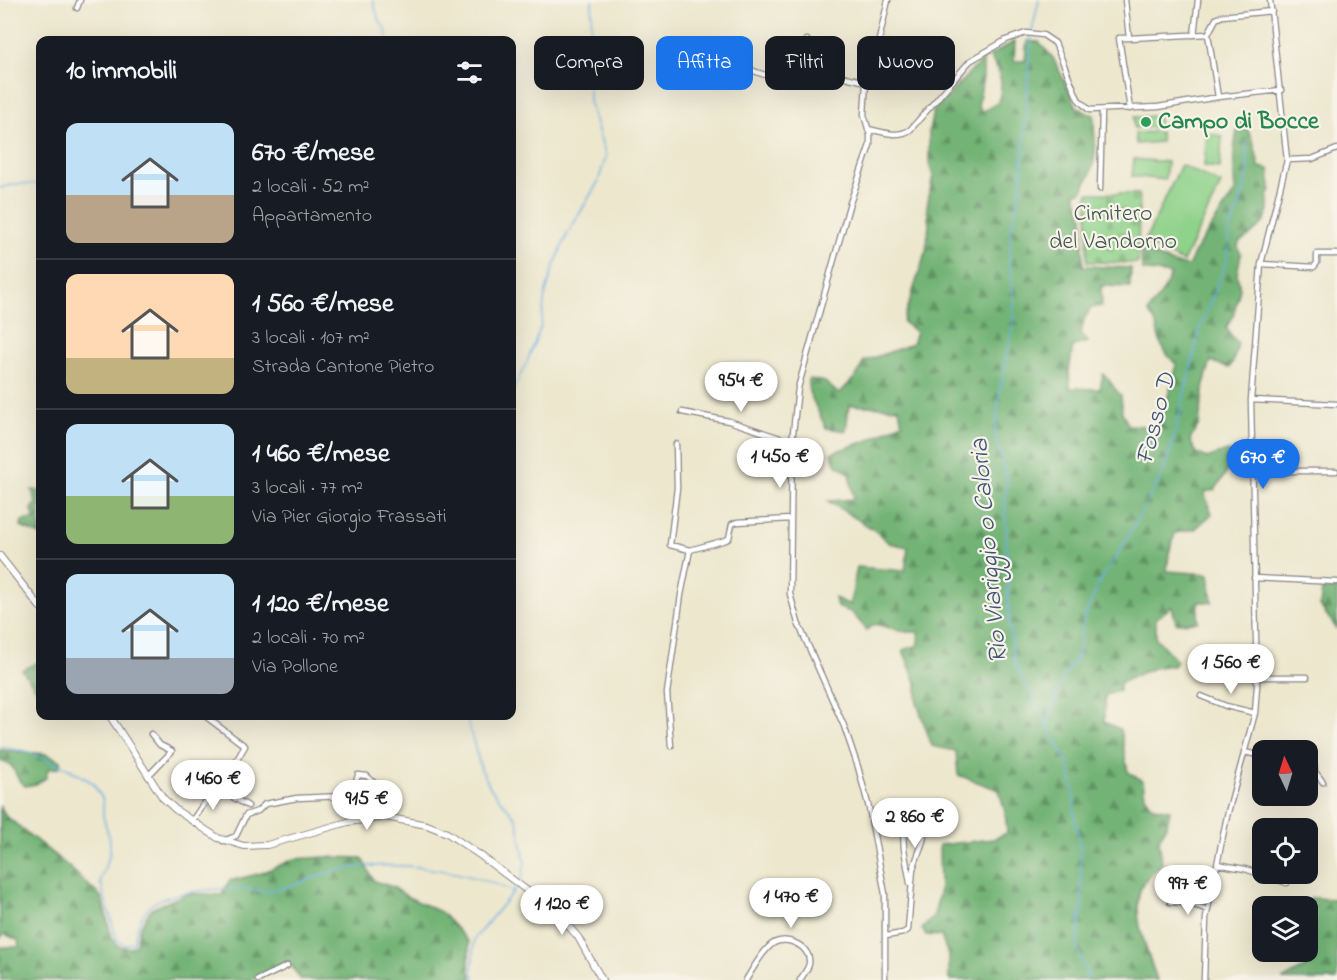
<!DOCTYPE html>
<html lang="it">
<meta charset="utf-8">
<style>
body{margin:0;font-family:"Indie Flower",sans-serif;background:#20242c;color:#f1f3f6;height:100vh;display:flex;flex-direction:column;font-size:22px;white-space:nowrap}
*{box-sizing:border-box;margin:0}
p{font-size:20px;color:#9ea1a6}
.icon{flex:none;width:33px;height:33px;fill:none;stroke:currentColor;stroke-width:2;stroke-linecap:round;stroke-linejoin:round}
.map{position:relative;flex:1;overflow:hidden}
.drawer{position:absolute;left:36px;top:36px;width:480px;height:684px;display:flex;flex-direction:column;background:#171b24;border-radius:12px;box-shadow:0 6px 24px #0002}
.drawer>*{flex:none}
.banner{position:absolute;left:534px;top:36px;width:570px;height:54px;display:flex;gap:12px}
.needle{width:39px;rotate:356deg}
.buttons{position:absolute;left:1252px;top:740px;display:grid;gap:12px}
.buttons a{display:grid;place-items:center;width:66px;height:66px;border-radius:12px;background:#171b24;box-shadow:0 6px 24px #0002;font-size:30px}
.price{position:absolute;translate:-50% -51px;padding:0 14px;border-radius:21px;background:#fff;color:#222;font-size:20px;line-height:39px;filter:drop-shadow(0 2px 3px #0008)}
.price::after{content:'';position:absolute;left:50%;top:36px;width:18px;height:14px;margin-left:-9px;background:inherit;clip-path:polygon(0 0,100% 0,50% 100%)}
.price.current{background:#1a73e8;color:#fff}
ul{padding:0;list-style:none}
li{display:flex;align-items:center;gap:18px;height:150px;padding:0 30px}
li+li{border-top:2px solid #363941}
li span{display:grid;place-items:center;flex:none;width:168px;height:120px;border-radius:12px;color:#555}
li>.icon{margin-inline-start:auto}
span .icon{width:72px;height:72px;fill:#fffc;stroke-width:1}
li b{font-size:26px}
h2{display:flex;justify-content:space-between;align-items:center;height:72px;padding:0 30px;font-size:26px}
.tag{padding:0 21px;border-radius:12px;background:#171b24;box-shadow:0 6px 24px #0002;font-size:21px;line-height:54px}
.tag.current{background:#1a73e8;color:#fff}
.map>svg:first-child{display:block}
.forest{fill:url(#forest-firs);stroke:#4a6b58;stroke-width:1.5}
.cemetery{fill:url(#cemetery-stones);stroke:#587a62;stroke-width:1.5}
.pitch{fill:#8fd28a;stroke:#587a62;stroke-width:1.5}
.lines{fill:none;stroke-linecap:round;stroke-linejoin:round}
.stream{stroke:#6eb0e2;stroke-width:1.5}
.minor-casing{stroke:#888484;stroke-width:7}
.tertiary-casing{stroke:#888484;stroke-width:8}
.minor{stroke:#fff;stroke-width:4.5}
.tertiary{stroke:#fff;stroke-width:6}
.leisure-dot{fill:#2e9e5b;stroke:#f7f3e8;stroke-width:2}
.labels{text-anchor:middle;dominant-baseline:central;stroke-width:4.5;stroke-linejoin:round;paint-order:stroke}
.leisure-label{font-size:24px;font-weight:bold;fill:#27864d;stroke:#f7f3e8;text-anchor:start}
.park-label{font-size:24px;fill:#435753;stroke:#f7f3e8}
.water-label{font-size:26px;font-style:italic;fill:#3d5475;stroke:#f7f3e8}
</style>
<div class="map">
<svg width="1337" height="980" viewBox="0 0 1337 980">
<defs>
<pattern id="forest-firs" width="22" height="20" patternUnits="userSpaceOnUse" patternTransform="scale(1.5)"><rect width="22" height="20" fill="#73b476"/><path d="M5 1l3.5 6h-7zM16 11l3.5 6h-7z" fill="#5e9262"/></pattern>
<pattern id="cemetery-stones" width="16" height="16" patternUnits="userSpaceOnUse" patternTransform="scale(1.5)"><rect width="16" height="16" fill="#8fd28a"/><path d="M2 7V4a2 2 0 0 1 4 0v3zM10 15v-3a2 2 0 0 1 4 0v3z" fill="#7bb478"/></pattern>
</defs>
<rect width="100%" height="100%" fill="#f7f3e8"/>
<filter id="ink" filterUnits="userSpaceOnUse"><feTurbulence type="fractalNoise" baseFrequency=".0167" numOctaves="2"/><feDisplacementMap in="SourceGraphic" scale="12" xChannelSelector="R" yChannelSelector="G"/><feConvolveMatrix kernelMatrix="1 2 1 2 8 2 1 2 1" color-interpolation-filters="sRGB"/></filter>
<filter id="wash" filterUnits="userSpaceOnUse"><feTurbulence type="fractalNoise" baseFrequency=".008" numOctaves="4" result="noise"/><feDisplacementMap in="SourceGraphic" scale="24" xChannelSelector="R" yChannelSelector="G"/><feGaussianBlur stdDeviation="1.35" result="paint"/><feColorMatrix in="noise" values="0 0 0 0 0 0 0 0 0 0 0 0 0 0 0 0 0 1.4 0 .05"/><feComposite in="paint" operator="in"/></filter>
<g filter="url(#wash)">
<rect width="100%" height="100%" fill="#ede7ce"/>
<path class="forest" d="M1015,41L1014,61H1025L1027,41L1039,42L1053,58L1077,107L1087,113L1094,115C1093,128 1096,141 1095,154C1094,167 1088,179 1082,191L1075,193L1083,216V266L1131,268L1130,287L1101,286L1102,306L1091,308L1084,319L1081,334L1088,342L1073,346L1069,371L1070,388L1100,389L1103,374C1112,380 1112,389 1121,395L1122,412L1128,425L1159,427L1177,365C1169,357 1162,350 1159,338C1155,324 1158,324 1148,312L1164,290L1171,274L1142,270L1141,249L1172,263L1188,266L1197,248L1235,192C1233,162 1232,149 1240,119C1252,133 1256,150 1259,167L1269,169L1271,189L1268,197V209L1265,221L1252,234L1239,242L1238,248L1241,254L1237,274L1240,289L1233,316L1226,328L1238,344L1233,362L1229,368L1211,361L1204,384L1199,424L1190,440L1196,453L1207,458L1227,451L1237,456L1215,490L1204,492L1212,514L1195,529L1175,533L1169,553L1167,571L1209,574L1212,602H1198V622L1176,623L1172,606L1156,619V638L1177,661L1173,666C1153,664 1138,676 1120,683L1119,691L1105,695L1104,722L1120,729L1128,772L1143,781L1145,796L1153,807L1170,810L1166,827L1159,839L1162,863C1155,870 1144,879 1141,888C1131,917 1148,952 1157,980H949V958L941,936L926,935L922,929L934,916L940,890L939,845L993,839L1007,833L1005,812L999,790L958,775L956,751L932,746L917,703V685L903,650L919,645L918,632H906L875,624L867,630L851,612L837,607L835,598L850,605L857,567L905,571L908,547L889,543L873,529L828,501L854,499L849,473L835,463L831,453L867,441L902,423L899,408L849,405L846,431L826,428L809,392V379L825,382L839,394L857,375L864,361L912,344L916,332L903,322L926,251L929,225L927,206L933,176L929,164V132L933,111L983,59V77L978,106L982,112L998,103C1004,83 1001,73 989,56Z
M32,490L40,491V535L21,527L22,521L35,519L32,510L36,502Z
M1337,589V629L1320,606L1322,590Z
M39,662L40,663V694L22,670Z
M0,750L46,754L61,761L59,768L48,769L46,778L36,784L25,786L19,780L11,765L0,761Z
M0,806L6,816L68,866L102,898L111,936L118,946L130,948L136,944L140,927L151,909L188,893L222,895L229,881L262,873L294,859L327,857L362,858L374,881L393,887L408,897L441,912L469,942V970L472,980H301L289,962L251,980H1L0,949L2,947H19L18,940L5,934L0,938Z
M1311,898L1337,899V980H1282L1306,967L1304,955H1265L1268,951H1308V923Z"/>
<path class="cemetery" d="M1088,193L1139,194L1138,263L1087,262Z"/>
<path class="pitch" d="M1159,116V127L1134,128V117Z
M1160,132L1161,142L1136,144L1135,133Z
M1207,133L1222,136L1220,168L1204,166Z
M1134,159L1167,162L1165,180L1132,176Z
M1181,165L1221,184L1183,262L1144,243Z"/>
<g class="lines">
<path class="stream" d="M373,0L378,18L386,30L387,40
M1032,31L1039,0
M1031,36L1021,186L1011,230L1009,258L1014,303L1013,324L1000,390L995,435L1007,479L1005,503L1008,593L1009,621L1015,665L1068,763L1073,787L1075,818L1080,844L1082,907L1078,933V951L1087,974L1086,980
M0,188L16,184H40
M512,392L527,362L541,326L545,295L554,266L567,235L598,182L606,157L589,101L588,67L591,39L592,0
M466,716L481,769L491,789L517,819L525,863L521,882
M1047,724L1061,682L1078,654L1084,618L1099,583L1121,549L1163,473L1173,442L1201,325L1227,261L1229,229L1239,207L1248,173L1246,142
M0,747L25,751L69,769L93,783L103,800V816L110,840V853L100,881L117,940L125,945L134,942C136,929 140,915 150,906C168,891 216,889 239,888C246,888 254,891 261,891C290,891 317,873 344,869C396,860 467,870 514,892
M475,980L472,973L474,939L518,886"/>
</g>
</g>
<g filter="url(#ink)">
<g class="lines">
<defs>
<path id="minor" d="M1125,0L1129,38H1119L1130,109
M77,8L80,0
M1208,34L1218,97
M1194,35L1198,0
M1129,38L1208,34L1216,19L1222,16L1272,11
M726,55C756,76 768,77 804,80L807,75V40
M807,75L833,74L866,82
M868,129C883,132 897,138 910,130L970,61L1006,40L1026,33L1043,35L1055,43L1078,99L1089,110L1158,107L1218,97L1281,90
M1287,160L1312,159L1337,149
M1100,189L1102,111
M1261,264L1314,267L1317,263V254H1337
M1251,400L1337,404
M682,412L729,421L792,442
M676,444L677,488L670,545L690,550
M1252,467L1282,471H1336
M1254,578L1337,582
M1257,677H1307
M1201,696L1226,706L1255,713
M671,746L667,693L681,595L690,550L726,540L729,538L732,524L737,522L791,519
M1244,752L1263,756
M1308,764L1314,765L1315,772L1323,782
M148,776L172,751L160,745L151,734
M217,788L248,806
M902,816L904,849L910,883
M192,821L200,809L231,770L245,746L205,716
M223,841L236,836L246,815L258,811L265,804L297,798L344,796L354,788L358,775L367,776L374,783L367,819
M1217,864L1245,869L1287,883
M1170,902L1188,903L1208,910
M886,936L903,933L908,930L913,869L923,841L930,807
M258,980L287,966
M746,980C753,969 761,953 771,945C783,934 812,945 809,964C808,969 803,975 800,980
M885,980V894L869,808L858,767L844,726L798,623L790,594L792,442L798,388L849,206L870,145V135L864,115L866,82L877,49L888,0
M1204,980L1206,918L1227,816L1255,713L1257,686L1251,400L1261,264L1287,160L1270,0"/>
<path id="tertiary" d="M0,556L40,607
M110,716L163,798L176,810L218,838L244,846L267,845L348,822L385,817L427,825L447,833L481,856L558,914L578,937L602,980"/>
</defs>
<use href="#minor" class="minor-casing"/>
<use href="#tertiary" class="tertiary-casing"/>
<use href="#minor" class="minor"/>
<use href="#tertiary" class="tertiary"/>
</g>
</g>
<circle class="leisure-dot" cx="1146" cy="122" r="6"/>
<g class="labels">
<g class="leisure-label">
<text x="1158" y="122">Campo di Bocce</text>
</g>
<g class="park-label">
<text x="1113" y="214">Cimitero<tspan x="1113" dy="28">del Vandorno</tspan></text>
</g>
<g class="water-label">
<text transform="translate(1157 419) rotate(-75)">Fosso D</text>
<text transform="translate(990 551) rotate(-95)">Rio Viariggio o Caloria</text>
</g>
</g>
</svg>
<div class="buttons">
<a><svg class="needle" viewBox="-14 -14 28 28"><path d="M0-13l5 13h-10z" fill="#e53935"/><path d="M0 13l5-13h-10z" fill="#9ea1a6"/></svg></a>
<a><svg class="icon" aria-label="locate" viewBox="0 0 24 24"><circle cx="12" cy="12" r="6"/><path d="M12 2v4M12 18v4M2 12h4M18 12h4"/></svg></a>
<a><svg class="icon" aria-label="layers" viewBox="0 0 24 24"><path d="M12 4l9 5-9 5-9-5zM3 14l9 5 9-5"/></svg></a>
</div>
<b class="price" style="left:741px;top:413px">954 €</b>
<b class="price" style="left:780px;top:489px">1 450 €</b>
<b class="price current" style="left:1263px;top:490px">670 €</b>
<b class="price" style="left:1231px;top:695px">1 560 €</b>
<b class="price" style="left:213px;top:811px">1 460 €</b>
<b class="price" style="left:367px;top:831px">915 €</b>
<b class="price" style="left:915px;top:849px">2 860 €</b>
<b class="price" style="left:1188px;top:916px">997 €</b>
<b class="price" style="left:791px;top:929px">1 470 €</b>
<b class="price" style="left:562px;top:936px">1 120 €</b>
<div class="banner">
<a class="tag">Compra</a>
<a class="tag current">Affitta</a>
<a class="tag">Filtri</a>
<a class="tag">Nuovo</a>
</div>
<section class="drawer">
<h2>10 immobili<svg class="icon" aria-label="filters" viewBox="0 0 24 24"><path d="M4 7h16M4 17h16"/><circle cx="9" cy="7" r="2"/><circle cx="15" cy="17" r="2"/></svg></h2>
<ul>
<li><span style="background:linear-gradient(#bfe0f5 60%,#b9a48a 0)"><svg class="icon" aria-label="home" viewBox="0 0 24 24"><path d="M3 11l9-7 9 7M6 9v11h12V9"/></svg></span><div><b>670 €/mese</b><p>2 locali · 52 m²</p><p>Appartamento</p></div></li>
<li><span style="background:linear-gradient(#ffd9b3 70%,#c2b280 0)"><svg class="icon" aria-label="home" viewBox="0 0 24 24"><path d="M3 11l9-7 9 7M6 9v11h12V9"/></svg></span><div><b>1 560 €/mese</b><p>3 locali · 107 m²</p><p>Strada Cantone Pietro</p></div></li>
<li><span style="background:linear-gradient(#bfe0f5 60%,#8fb573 0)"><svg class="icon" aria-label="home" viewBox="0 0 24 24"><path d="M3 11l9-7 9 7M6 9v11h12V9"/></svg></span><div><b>1 460 €/mese</b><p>3 locali · 77 m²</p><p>Via Pier Giorgio Frassati</p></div></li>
<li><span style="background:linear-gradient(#bfe0f5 70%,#9aa5b1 0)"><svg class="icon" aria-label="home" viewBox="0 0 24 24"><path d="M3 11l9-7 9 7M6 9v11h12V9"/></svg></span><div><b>1 120 €/mese</b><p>2 locali · 70 m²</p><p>Via Pollone</p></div></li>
</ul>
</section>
</div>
